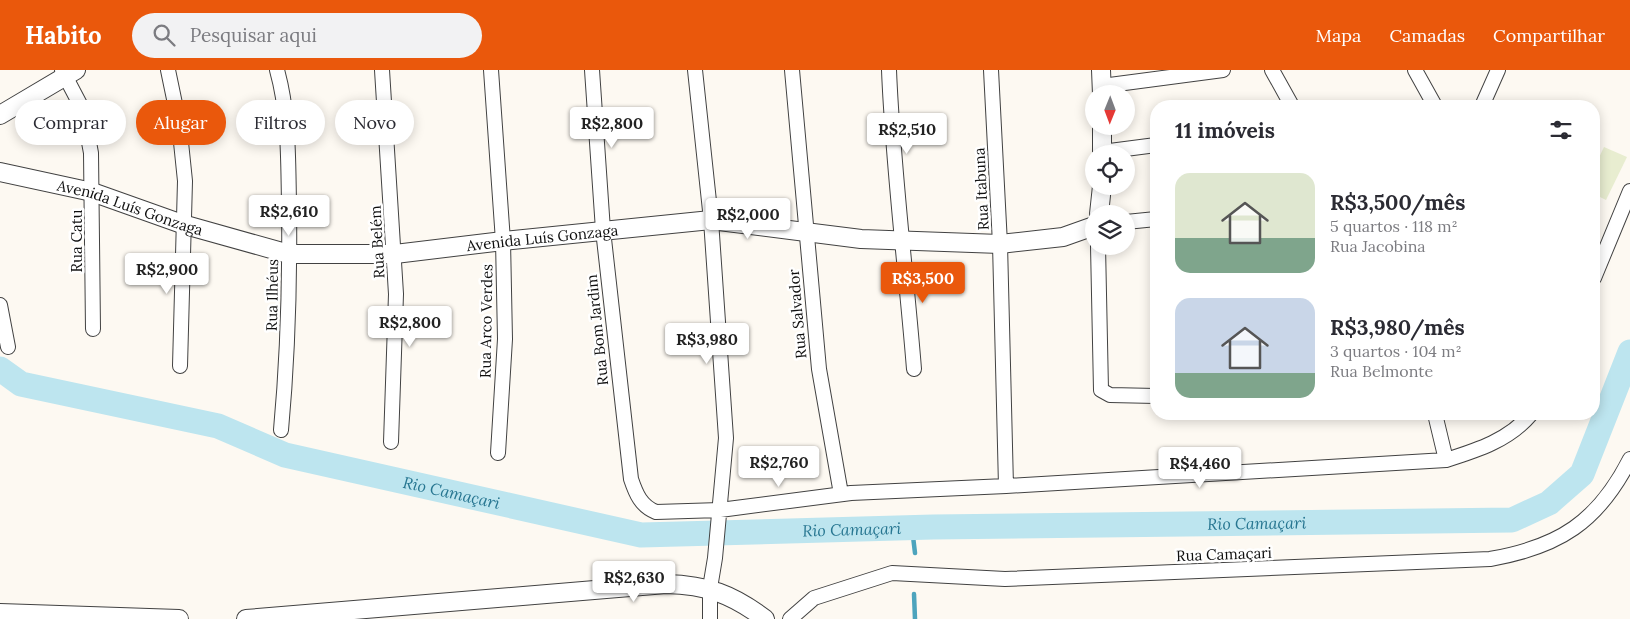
<!DOCTYPE html>
<html lang="pt">
<meta charset="utf-8">
<style>
body{margin:0;font-family:Lora,serif;background:#f2f2f3;color:#2b2b33;height:100vh;display:flex;flex-direction:column;font-size:19px;white-space:nowrap}
*{box-sizing:border-box;margin:0}
p{font-size:16px;color:#7c7c81}
.icon{flex:none;width:28px;height:28px;fill:none;stroke:currentColor;stroke-width:2;stroke-linecap:round;stroke-linejoin:round}
.map{position:relative;flex:1;overflow:hidden}
.details{position:absolute;left:1150px;top:30px;width:450px;height:320px;display:flex;flex-direction:column;background:#fff;border-radius:20px;box-shadow:0 2px 12px #0003}
.details>*{flex:none}
.top-card{position:absolute;left:15px;top:30px;width:475px;height:45px;display:flex;gap:10px}
.needle{width:32px;rotate:181deg}
.tools{position:absolute;left:1085px;top:15px;display:grid;gap:10px}
.tools a{display:grid;place-items:center;width:50px;height:50px;border-radius:50%;background:#fff;box-shadow:0 2px 12px #0003;font-size:25px}
.price{position:absolute;translate:-50% -42px;padding:0 11px;border-radius:5px;background:#fff;color:#222;font-size:16px;line-height:32px;filter:drop-shadow(0 1px 2px #0008)}
.price::after{content:'';position:absolute;left:50%;top:30px;width:15px;height:11px;margin-left:-8px;background:inherit;clip-path:polygon(0 0,100% 0,50% 100%)}
.price.selected{background:#ea580c;color:#fff}
ul{padding:0;list-style:none}
li{display:flex;align-items:center;gap:15px;height:125px;padding:0 25px}
li span{display:grid;place-items:center;flex:none;width:140px;height:100px;border-radius:15px;color:#555}
li>.icon{margin-inline-start:auto}
span .icon{width:60px;height:60px;fill:#fffc;stroke-width:1}
li b{font-size:21px}
h2{display:flex;justify-content:space-between;align-items:center;height:60px;padding:0 25px;font-size:21px}
.pill{padding:0 18px;border-radius:22px;background:#fff;box-shadow:0 2px 12px #0003;font-size:18px;line-height:45px}
.pill.selected{background:#ea580c;color:#fff}
header{display:flex;align-items:center;gap:30px;box-sizing:border-box;height:70px;padding:0 25px;background:#ea580c;color:#fff}
header strong{font-size:24px}
nav{display:flex;gap:28px;margin-inline-start:auto;font-size:18px}
.search{width:350px;height:45px;background:#f2f2f3;display:flex;align-items:center;gap:12px;box-sizing:border-box;padding:0 18px;border-radius:28px;color:#7c7c81;font-size:19px}
.map>svg:first-child{display:block}
.pitch{fill:#e8edd0}
.lines{fill:none;stroke-linecap:round;stroke-linejoin:round}
.stream{stroke:#4da4bd;stroke-width:4.5}
.river{stroke:#bde5ef;stroke-width:25}
.minor-casing{stroke:#424242;stroke-width:16}
.tertiary-casing{stroke:#424242;stroke-width:20}
.minor{stroke:#fff;stroke-width:14}
.tertiary{stroke:#fff;stroke-width:18}
.labels{text-anchor:middle;dominant-baseline:central;stroke-width:5;stroke-linejoin:round;paint-order:stroke}
.street-label{font-size:15px;fill:#0f0f0f;stroke:#fff}
.water-label{font-size:16px;font-style:italic;fill:#277691;stroke:#fff}
</style>
<header>
<strong>Habito</strong>
<div class="search"><svg class="icon" aria-label="search" viewBox="0 0 24 24"><circle cx="10" cy="10" r="6"/><path d="M15 15l6 6"/></svg>Pesquisar aqui</div>
<nav><a>Mapa</a><a>Camadas</a><a>Compartilhar</a></nav>
</header>
<div class="map">
<svg width="1630" height="549" viewBox="0 0 1630 549">
<rect width="100%" height="100%" fill="#fdf9f2"/>
<path class="pitch" d="M1604,77L1627,87L1606,130L1594,124V98Z"/>
<g class="lines">
<path class="stream" d="M912,458L915,483
M914,524L915,549"/>
<path class="river" id="s1" d="M0,299L21,314L218,356L285,385L641,465L933,457L1512,450L1549,433L1582,404L1630,282"/>
<defs>
<path id="minor" d="M62,0L83,40L91,83L93,259
M168,0L179,53L185,111L180,296
M277,0C289,43 288,88 289,132C290,209 288,284 281,360
M382,0L396,224L391,372
M491,0L503,171L505,269L498,383
M592,0L603,160L631,409C636,424 641,436 656,442L720,440L851,423L1006,416L1446,390C1478,380 1509,370 1531,344
M695,0L711,150L726,368L715,488L710,518V549
M792,0L819,299L841,424
M889,0C893,100 906,199 914,299
M991,0L1000,174L1006,416
M1272,0L1292,36
M1415,0L1435,36
M1102,16L1223,0
M1482,36L1498,0
M1102,82L1156,75
M1126,152L1156,149
M1098,176L1101,320L1110,325L1156,326
M1594,208L1630,121
M0,235L8,277
M1435,344L1446,390
M790,549L814,528L892,503L1005,509L1490,489C1559,477 1598,452 1630,389"/>
<g id="tertiary">
<path d="M1101,0L1102,24"/>
<path d="M0,45L76,0"/>
<path d="M1102,84V56"/>
<path id="s2" d="M0,102L92,122L182,154L289,184H395L503,171L711,150L861,169L1000,174L1063,167L1094,156"/>
<path d="M1099,144L1102,116"/>
<path d="M0,543L179,549"/>
<path d="M246,549L666,514C707,515 732,524 765,549"/>
</g>
</defs>
<use href="#minor" class="minor-casing"/>
<use href="#tertiary" class="tertiary-casing"/>
<use href="#minor" class="minor"/>
<use href="#tertiary" class="tertiary"/>
</g>
<g class="labels">
<g class="street-label">
<text transform="translate(981 119) rotate(-93)">Rua Itabuna</text>
<text stroke="none"><textPath href="#s2" startOffset="135">Avenida Luís Gonzaga</textPath></text>
<text stroke="none"><textPath href="#s2" startOffset="555">Avenida Luís Gonzaga</textPath></text>
<text transform="translate(76 171) rotate(-90)">Rua Catu</text>
<text transform="translate(377 172) rotate(-93)">Rua Belém</text>
<text transform="translate(272 225) rotate(-89)">Rua Ilhéus</text>
<text transform="translate(797 244) rotate(-95)">Rua Salvador</text>
<text transform="translate(486 251) rotate(-89)">Rua Arco Verdes</text>
<text transform="translate(597 260) rotate(-96)">Rua Bom Jardim</text>
<text transform="translate(1224 484) rotate(-2)">Rua Camaçari</text>
</g>
<g class="water-label">
<text stroke="none"><textPath href="#s1" startOffset="471">Rio Camaçari</textPath></text>
<text stroke="none"><textPath href="#s1" startOffset="1281">Rio Camaçari</textPath></text>
<text stroke="none"><textPath href="#s1" startOffset="876">Rio Camaçari</textPath></text>
</g>
</g>
</svg>
<div class="tools">
<a><svg class="needle" viewBox="-14 -14 28 28"><path d="M0-13l5 13h-10z" fill="#e53935"/><path d="M0 13l5-13h-10z" fill="#7c7c81"/></svg></a>
<a><svg class="icon" aria-label="locate" viewBox="0 0 24 24"><circle cx="12" cy="12" r="6"/><path d="M12 2v4M12 18v4M2 12h4M18 12h4"/></svg></a>
<a><svg class="icon" aria-label="layers" viewBox="0 0 24 24"><path d="M12 4l9 5-9 5-9-5zM3 14l9 5 9-5"/></svg></a>
</div>
<b class="price" style="left:612px;top:79px">R$2,800</b>
<b class="price" style="left:907px;top:85px">R$2,510</b>
<b class="price" style="left:289px;top:167px">R$2,610</b>
<b class="price" style="left:748px;top:170px">R$2,000</b>
<b class="price" style="left:167px;top:225px">R$2,900</b>
<b class="price selected" style="left:923px;top:234px">R$3,500</b>
<b class="price" style="left:410px;top:278px">R$2,800</b>
<b class="price" style="left:707px;top:295px">R$3,980</b>
<b class="price" style="left:779px;top:418px">R$2,760</b>
<b class="price" style="left:1200px;top:419px">R$4,460</b>
<b class="price" style="left:634px;top:533px">R$2,630</b>
<div class="top-card">
<a class="pill">Comprar</a>
<a class="pill selected">Alugar</a>
<a class="pill">Filtros</a>
<a class="pill">Novo</a>
</div>
<section class="details">
<h2>11 imóveis<svg class="icon" aria-label="filters" viewBox="0 0 24 24"><path d="M4 7h16M4 17h16"/><circle cx="9" cy="7" r="2"/><circle cx="15" cy="17" r="2"/></svg></h2>
<ul>
<li><span style="background:linear-gradient(#dfe7d0 65%,#7fa58c 0)"><svg class="icon" aria-label="home" viewBox="0 0 24 24"><path d="M3 11l9-7 9 7M6 9v11h12V9"/></svg></span><div><b>R$3,500/mês</b><p>5 quartos · 118 m²</p><p>Rua Jacobina</p></div></li>
<li><span style="background:linear-gradient(#c9d6e8 75%,#7fa58c 0)"><svg class="icon" aria-label="home" viewBox="0 0 24 24"><path d="M3 11l9-7 9 7M6 9v11h12V9"/></svg></span><div><b>R$3,980/mês</b><p>3 quartos · 104 m²</p><p>Rua Belmonte</p></div></li>
</ul>
</section>
</div>
